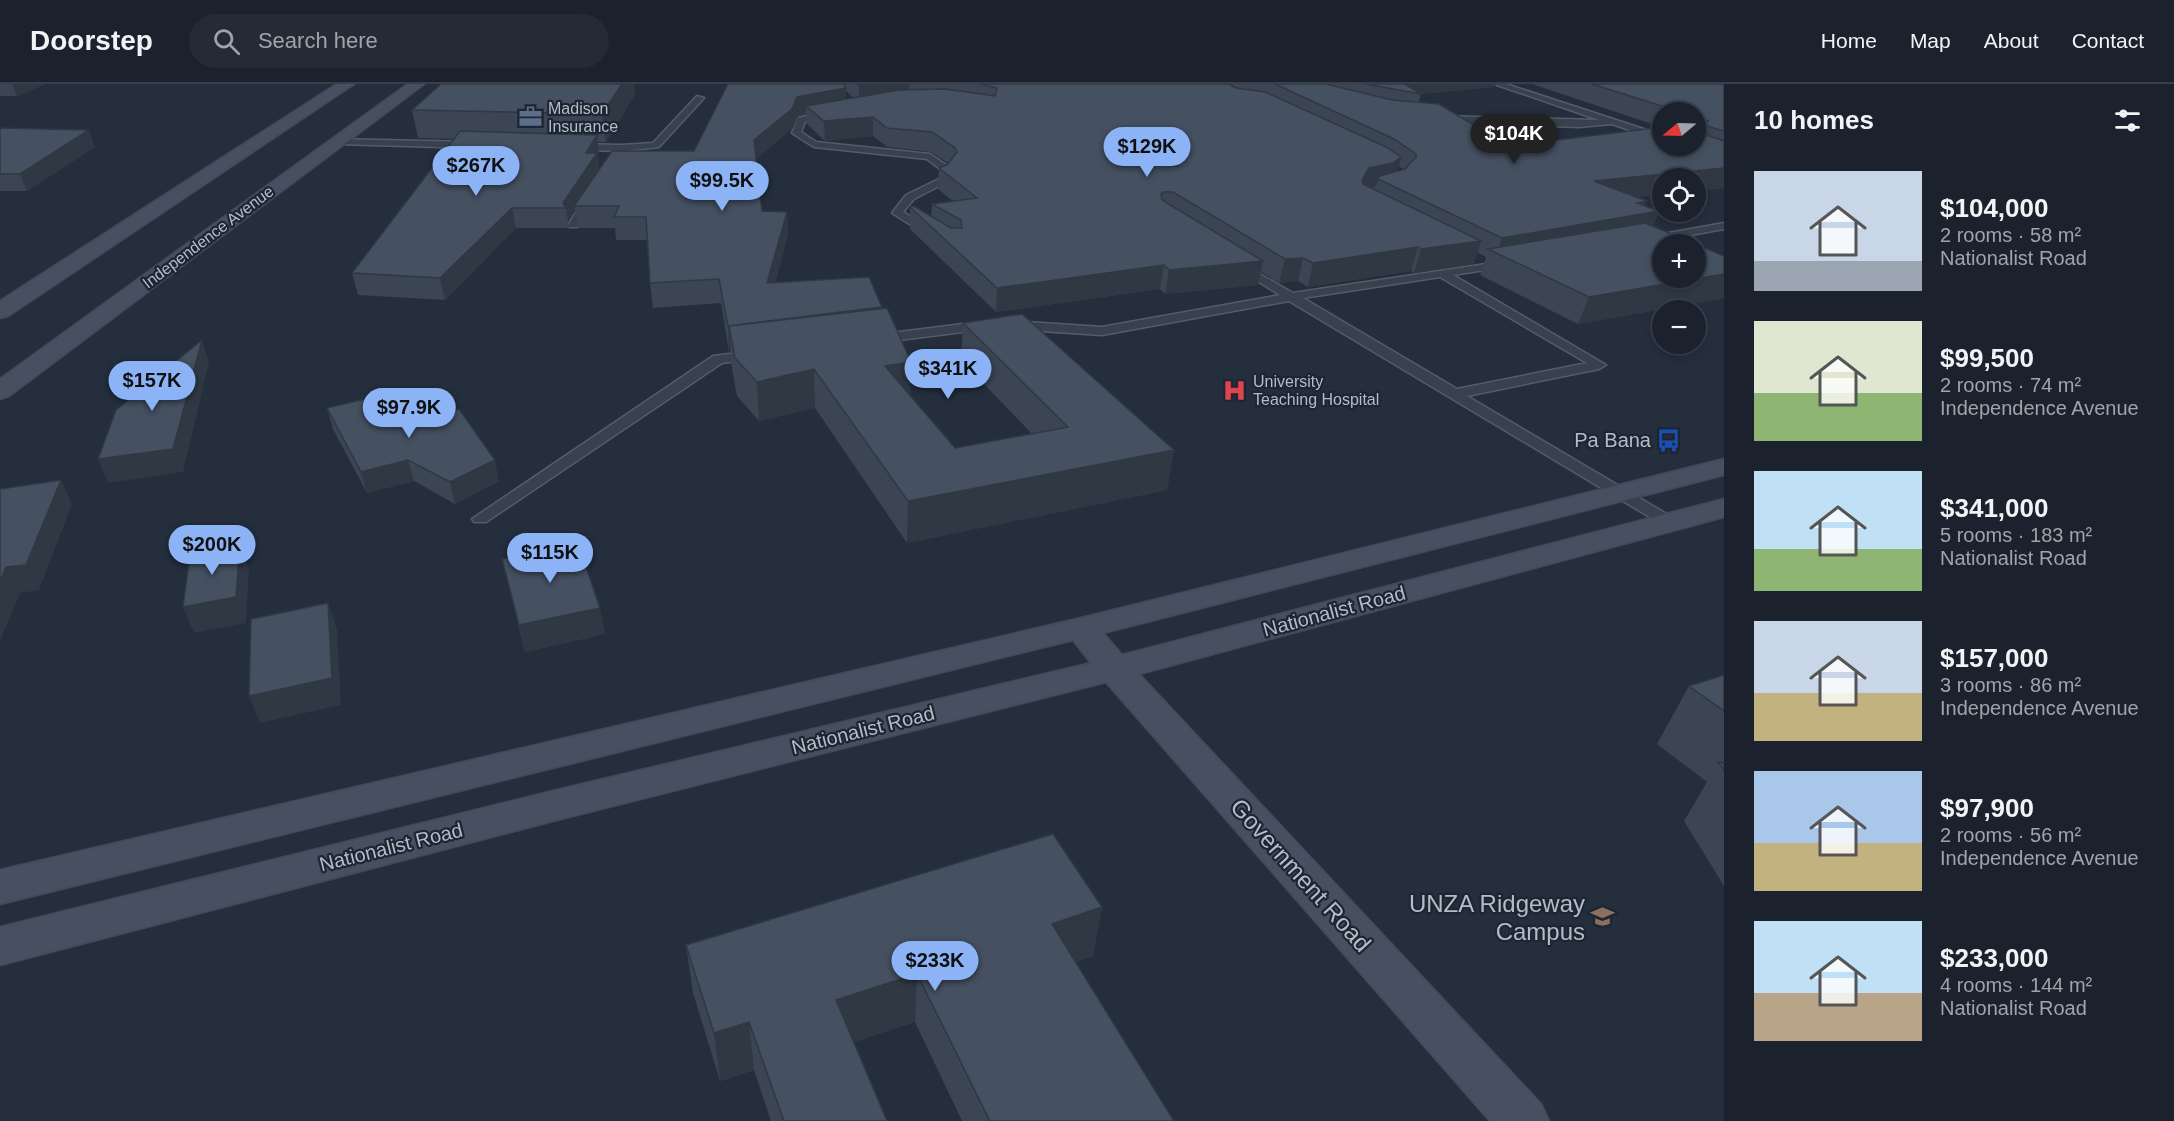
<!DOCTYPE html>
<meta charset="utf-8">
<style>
body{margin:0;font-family:Arial,sans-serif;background:#242a36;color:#f1f3f6;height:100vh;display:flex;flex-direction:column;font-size:22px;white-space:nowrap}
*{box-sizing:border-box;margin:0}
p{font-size:20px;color:#a0a4aa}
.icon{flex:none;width:33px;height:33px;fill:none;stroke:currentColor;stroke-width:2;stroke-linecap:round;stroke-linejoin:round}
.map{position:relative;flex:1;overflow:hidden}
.panel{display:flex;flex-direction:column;background:#1b222e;width:450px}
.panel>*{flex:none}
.needle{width:39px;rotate:251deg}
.fabs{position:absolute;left:1652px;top:18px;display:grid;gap:12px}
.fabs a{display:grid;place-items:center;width:54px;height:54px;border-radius:50%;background:#1b222e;box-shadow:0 3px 9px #0003,0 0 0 2px #393f4a;font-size:30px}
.price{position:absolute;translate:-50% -51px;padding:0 14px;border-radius:21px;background:#8bb3f6;color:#111;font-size:20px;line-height:39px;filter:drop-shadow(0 2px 3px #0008)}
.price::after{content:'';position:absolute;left:50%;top:36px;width:18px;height:14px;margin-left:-9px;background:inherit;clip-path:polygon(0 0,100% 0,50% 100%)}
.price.active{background:#222;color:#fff}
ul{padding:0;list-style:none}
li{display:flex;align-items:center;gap:18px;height:150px;padding:0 30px}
li span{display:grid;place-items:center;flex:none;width:168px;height:120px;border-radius:0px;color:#555}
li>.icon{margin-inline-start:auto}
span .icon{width:72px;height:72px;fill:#fffc;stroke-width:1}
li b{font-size:26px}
h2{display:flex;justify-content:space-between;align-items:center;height:72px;padding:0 30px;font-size:26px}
header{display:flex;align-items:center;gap:36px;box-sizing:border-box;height:84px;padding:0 30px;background:#1b222e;border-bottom:2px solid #393f4a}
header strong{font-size:28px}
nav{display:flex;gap:33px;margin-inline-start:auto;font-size:21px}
.search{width:420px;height:54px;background:#242a36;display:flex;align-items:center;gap:15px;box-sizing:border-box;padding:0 21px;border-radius:33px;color:#a0a4aa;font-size:22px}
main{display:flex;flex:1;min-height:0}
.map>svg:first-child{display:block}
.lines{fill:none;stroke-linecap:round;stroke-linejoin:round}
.lane-casing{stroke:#535c68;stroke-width:3}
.secondary-casing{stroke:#414a56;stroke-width:3}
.lane{fill:#38414d;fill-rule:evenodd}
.secondary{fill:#465060;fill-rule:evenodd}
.wall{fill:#3b4553;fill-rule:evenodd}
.shaded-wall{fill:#303844}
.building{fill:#455061;stroke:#303844;stroke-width:1.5;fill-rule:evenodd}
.labels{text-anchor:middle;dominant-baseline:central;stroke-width:4.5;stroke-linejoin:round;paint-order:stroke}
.far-poi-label{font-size:16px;fill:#b4bcc8;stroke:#1d2632;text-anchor:start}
.far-street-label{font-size:16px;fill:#b4bcc8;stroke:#1d2632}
.poi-label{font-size:20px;fill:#b4bcc8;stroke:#1d2632;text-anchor:end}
.street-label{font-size:20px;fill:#b4bcc8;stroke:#1d2632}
.near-street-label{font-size:24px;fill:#b4bcc8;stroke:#1d2632}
.near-poi-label{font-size:24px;fill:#b4bcc8;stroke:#1d2632;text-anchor:end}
</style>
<header>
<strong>Doorstep</strong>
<div class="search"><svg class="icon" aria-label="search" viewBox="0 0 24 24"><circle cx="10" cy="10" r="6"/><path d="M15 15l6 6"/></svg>Search here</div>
<nav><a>Home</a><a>Map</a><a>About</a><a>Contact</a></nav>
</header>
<main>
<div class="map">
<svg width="1724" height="1037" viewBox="0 0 1724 1037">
<rect width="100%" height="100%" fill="#242e3d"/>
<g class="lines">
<defs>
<path id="lane" d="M1494,0H1506L1662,51V57L1612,40L1579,43L1442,38L1438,35L1442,32L1599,36Z
M697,12L704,14L659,63L622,67L576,66L571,63L576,60L622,61L653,59Z
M829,27L833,30L832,32L805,38L801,48L816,58L930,70L952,85L954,87L945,99L914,115L903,128L935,147V151H927L892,129L906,111L939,95L944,88L927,75L814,63L792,49L798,34Z
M334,55L473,58L477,61L473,64L337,60L333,57Z
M586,113L595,115L577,143H569L568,141Z
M1724,139V145L1652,158L1647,155L1652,152Z
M1506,177L1510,178V182L1453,191L1606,281L1599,285L1467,312L1675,435L1677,438L1675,441H1663L1289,217L1102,251L995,244L875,259L869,255L875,251L995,236L1102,243L1280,211L1236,184V180L1240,179L1293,209ZM1440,193L1587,279L1457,305L1303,214Z
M755,267L760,268L762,271L760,274L722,279L486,438H474L472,435L713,272Z"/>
<path id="secondary" d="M337,0H354L8,232L0,234V217Z
M408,0H424L9,312L0,315V295Z
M1724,375V391L1103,549L1122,571L1724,415V433L1139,590L1541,1020L1549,1037H1490L1106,598L553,737L0,881V843L553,707L1091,579L1073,556L0,820V786L1081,534Z"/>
</defs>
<use href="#lane" class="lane-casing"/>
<use href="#secondary" class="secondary-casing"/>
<use href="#lane" class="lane"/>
<use href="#secondary" class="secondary"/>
</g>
<path class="wall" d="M0,0H45L17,12H0Z
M441,0H634L635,10L606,58H598L599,69L598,72L599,85L694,67L728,0H1496L1495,3L1421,10L1419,18L1508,62L1661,43L1532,0H1724V101L1723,104L1636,113L1647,117L1645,122L1659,127L1653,142L1724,172V214L1578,240L1480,191L1486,173L1477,168L1474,180L1414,189L1411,187L1308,203L1298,197L1279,199L1261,188L1258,201L1165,210L1160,205L996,228L910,145V123L931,133L932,120L953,117L938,105L939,84L948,79L931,68L887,63L873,52L825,57L807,40L806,30L798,32L793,44L756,75L762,127L787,128L788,150L775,199L882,224L910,311L955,364L1032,350L961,276L963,239L1174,366L1167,406L907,459L815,324L759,337L737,312L731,279V267L729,268L721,219L653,224L650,199L648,156H616L615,144H578L575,126L568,138L569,144H516L445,216L358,211L352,189L454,55L418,54L412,26ZM846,7L853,14L846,15ZM1662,28H1695V62H1662ZM1399,82L1404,86L1397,87Z
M0,44L95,63L27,107H0Z
M327,324L404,339L499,397L455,420L414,397L367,409L333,345Z
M502,475L605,550L525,568Z
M1724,591V802L1684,737L1707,698L1657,660L1689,602Z
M1102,823L1093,872L1075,878L1174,1037H962L915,938L854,958L887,1037H771L754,986L720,997L693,909L686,861Z"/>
<path class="shaded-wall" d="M12,0H45L17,12Z
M622,0H634L635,10L606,58L602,30Z
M872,0H909V13L859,20V2Z
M1395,0H1496L1495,3L1421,10Z
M846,4V22H806V30L798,32L793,44L755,76L754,56L797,13Z
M873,33V52L825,57L824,37Z
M1700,40L1695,54V41Z
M89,46L95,63L27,107L20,90Z
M597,51L599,69L598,72L600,88L574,122L575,126L568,138L566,124L563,119L586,69Z
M1401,73L1396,93L1378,95L1376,102L1364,105L1362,96L1369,84Z
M1724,79V101L1723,104L1695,107V94H1662V110L1586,119L1594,97Z
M1647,117L1642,130L1659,127L1650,150L1497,169L1502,154L1637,119Z
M512,124L516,144L445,216L440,194Z
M787,128L788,150L768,224L767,199Z
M1481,157L1474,180L1414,189L1421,165Z
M1418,163L1411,187L1308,203L1313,179Z
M1303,174L1298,197L1279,199L1285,175Z
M1263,177L1258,201L1165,210L1169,186Z
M1164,181L1160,205L996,228L997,204Z
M1724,190V214L1578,240L1589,213Z
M882,223V248L729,242L731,267L729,268L728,242Z
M202,256L209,278L183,388L108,399L98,375Z
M911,278L910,316L885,282Z
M814,285L815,324L759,337L757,298Z
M1174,366L1167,406L907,459L908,417Z
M408,376L414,397L367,409L361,388Z
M495,376L499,397L455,420L450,398Z
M61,396L72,420L39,506L20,509L0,557V498L6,483Z
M240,460L249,485L246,539L194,549L183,523Z
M328,519L337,545L341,621L260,639L249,612Z
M600,524L605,550L525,568L519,541Z
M1102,823L1093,872L1045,888L1052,840Z
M917,890L915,938L837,964L836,916Z
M749,938L754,986L720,997L714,949Z"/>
<path class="building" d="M441,0H622L602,30L412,26Z
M728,0H843L846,4L797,13L792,25L754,56L762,127L787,128L767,199L869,193L882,223L728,242L719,195L650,199L646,133H614L619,122H574L612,67H694Z
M857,0H872L859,2Z
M981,0H1229L1236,4L1265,8L1386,63L1401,73L1393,79L1369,84L1362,96L1363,100L1481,157L1421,165L1418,163L1313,179L1303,174L1285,175L1173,108H1163L1161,110L1162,116L1263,177L1169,186L1164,181L997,204L910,123L914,122L951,144H962L961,136L932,120L977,114L939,84L948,80L957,68L954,63L932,48L887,44L873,33L824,37L806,22L899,6L945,5L995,12L997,4Z
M1275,0H1326L1392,16L1439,20L1508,62L1662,43V62H1695V47L1724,57V84L1594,97L1647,117L1637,119L1659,127L1502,154L1378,95L1379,92L1405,85L1416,73V70L1394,55Z
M1366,0H1405L1421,10Z
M1592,0H1724V47L1700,40L1695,41V39L1709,37L1695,33V28H1681Z
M0,44L89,46L20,90H0Z
M460,47L597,51L586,69H597L563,119L566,124H512L440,194L352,189Z
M1645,139L1724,172V190L1589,213L1488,165ZM1662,160H1695V194H1662Z
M887,224L911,278L885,282L955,364L1068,343L963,239L1022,230L1174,366L908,417L814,285L757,298L735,274L729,242Z
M202,256L173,365L98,375L116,326Z
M386,310L404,339L459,325L495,376L450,398L408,376L361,388L327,324Z
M61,396L26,481L6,483L0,498V405Z
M578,459L600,524L519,541L502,475Z
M240,460L236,513L183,523L190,469Z
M328,519L332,594L249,612L251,535Z
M1724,591V627L1689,602Z
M1718,678L1724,679V686Z
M1053,750L1102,823L1052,840L1174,1037H990L917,890L836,916L887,1037H784L749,938L714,949L686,861Z"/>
<defs>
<symbol id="office-bare" viewBox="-9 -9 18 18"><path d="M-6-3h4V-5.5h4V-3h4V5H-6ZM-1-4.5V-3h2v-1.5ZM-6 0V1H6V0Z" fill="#5c6f8a" stroke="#1d2632" stroke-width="2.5" paint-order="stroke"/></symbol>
<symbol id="hospital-bare" viewBox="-9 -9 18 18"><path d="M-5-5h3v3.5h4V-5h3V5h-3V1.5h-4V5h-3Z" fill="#e0444e" stroke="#1d2632" stroke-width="2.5" paint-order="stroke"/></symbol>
<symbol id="bus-bare" viewBox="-9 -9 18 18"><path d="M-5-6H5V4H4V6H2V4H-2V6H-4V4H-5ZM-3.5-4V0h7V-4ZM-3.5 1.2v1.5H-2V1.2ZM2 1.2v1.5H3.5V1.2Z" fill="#1a4fb4" stroke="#1d2632" stroke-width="2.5" paint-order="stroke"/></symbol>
<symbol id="university-bare" viewBox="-9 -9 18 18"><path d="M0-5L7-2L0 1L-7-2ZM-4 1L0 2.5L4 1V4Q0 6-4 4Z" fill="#8d6e63" stroke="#1d2632" stroke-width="2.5" paint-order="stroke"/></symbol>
</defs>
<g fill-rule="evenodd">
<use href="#office-bare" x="514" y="16" width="33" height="33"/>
<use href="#hospital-bare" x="1218" y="290" width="33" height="33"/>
<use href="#bus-bare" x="1652" y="340" width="33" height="33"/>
<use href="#university-bare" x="1586" y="816" width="33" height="33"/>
</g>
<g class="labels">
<g class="far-poi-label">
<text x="548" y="24">Madison<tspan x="548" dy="18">Insurance</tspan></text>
<text x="1253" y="297">University<tspan x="1253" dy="18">Teaching Hospital</tspan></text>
</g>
<g class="far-street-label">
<text transform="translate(208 153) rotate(-37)">Independence Avenue</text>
</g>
<g class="poi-label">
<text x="1651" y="356">Pa Bana</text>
</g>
<g class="street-label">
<text transform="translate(1334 527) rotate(-15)">Nationalist Road</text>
<text transform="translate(863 646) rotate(-14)">Nationalist Road</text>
<text transform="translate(391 763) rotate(-14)">Nationalist Road</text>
</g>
<g class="near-street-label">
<text transform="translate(1301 791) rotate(48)">Government Road</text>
</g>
<g class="near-poi-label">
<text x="1585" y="819">UNZA Ridgeway<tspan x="1585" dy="28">Campus</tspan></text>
</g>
</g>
</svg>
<div class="fabs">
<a><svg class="needle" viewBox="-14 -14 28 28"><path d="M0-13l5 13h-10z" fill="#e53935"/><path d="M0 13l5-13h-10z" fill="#a0a4aa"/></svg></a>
<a><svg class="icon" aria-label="locate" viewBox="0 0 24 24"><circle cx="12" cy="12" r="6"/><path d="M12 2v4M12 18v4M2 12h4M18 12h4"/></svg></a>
<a>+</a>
<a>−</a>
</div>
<b class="price active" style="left:1514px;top:81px">$104K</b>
<b class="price" style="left:1147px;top:94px">$129K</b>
<b class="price" style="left:476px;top:113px">$267K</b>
<b class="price" style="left:722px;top:128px">$99.5K</b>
<b class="price" style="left:948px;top:316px">$341K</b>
<b class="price" style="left:152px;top:328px">$157K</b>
<b class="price" style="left:409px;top:355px">$97.9K</b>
<b class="price" style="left:212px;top:492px">$200K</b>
<b class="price" style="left:550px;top:500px">$115K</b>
<b class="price" style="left:935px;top:908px">$233K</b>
</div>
<section class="panel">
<h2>10 homes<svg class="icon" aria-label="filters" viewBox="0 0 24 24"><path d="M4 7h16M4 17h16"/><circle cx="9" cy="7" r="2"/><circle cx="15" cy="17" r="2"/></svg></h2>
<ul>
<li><span style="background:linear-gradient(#c9d6e8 75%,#9aa5b1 0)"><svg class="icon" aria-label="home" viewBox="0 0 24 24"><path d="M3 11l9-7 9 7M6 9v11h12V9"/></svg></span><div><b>$104,000</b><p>2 rooms · 58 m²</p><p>Nationalist Road</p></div></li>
<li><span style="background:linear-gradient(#dfe7d0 60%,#8fb573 0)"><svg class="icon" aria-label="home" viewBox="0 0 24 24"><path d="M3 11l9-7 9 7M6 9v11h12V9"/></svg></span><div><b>$99,500</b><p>2 rooms · 74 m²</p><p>Independence Avenue</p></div></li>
<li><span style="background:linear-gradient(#bfe0f5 65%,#8fb573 0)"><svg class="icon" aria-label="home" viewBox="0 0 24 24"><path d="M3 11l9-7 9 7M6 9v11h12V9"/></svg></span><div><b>$341,000</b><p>5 rooms · 183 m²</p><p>Nationalist Road</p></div></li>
<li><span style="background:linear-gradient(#c9d6e8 60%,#c2b280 0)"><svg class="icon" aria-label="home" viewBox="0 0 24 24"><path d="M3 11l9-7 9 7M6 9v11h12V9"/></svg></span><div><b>$157,000</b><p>3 rooms · 86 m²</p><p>Independence Avenue</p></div></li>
<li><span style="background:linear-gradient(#a9c7e8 60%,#c2b280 0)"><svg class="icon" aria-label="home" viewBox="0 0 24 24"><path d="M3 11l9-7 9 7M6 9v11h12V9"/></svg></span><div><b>$97,900</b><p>2 rooms · 56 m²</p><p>Independence Avenue</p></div></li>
<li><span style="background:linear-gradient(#bfe0f5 60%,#b9a48a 0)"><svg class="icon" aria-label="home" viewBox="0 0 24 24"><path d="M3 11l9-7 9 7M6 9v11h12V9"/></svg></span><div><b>$233,000</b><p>4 rooms · 144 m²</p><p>Nationalist Road</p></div></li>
</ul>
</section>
</main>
